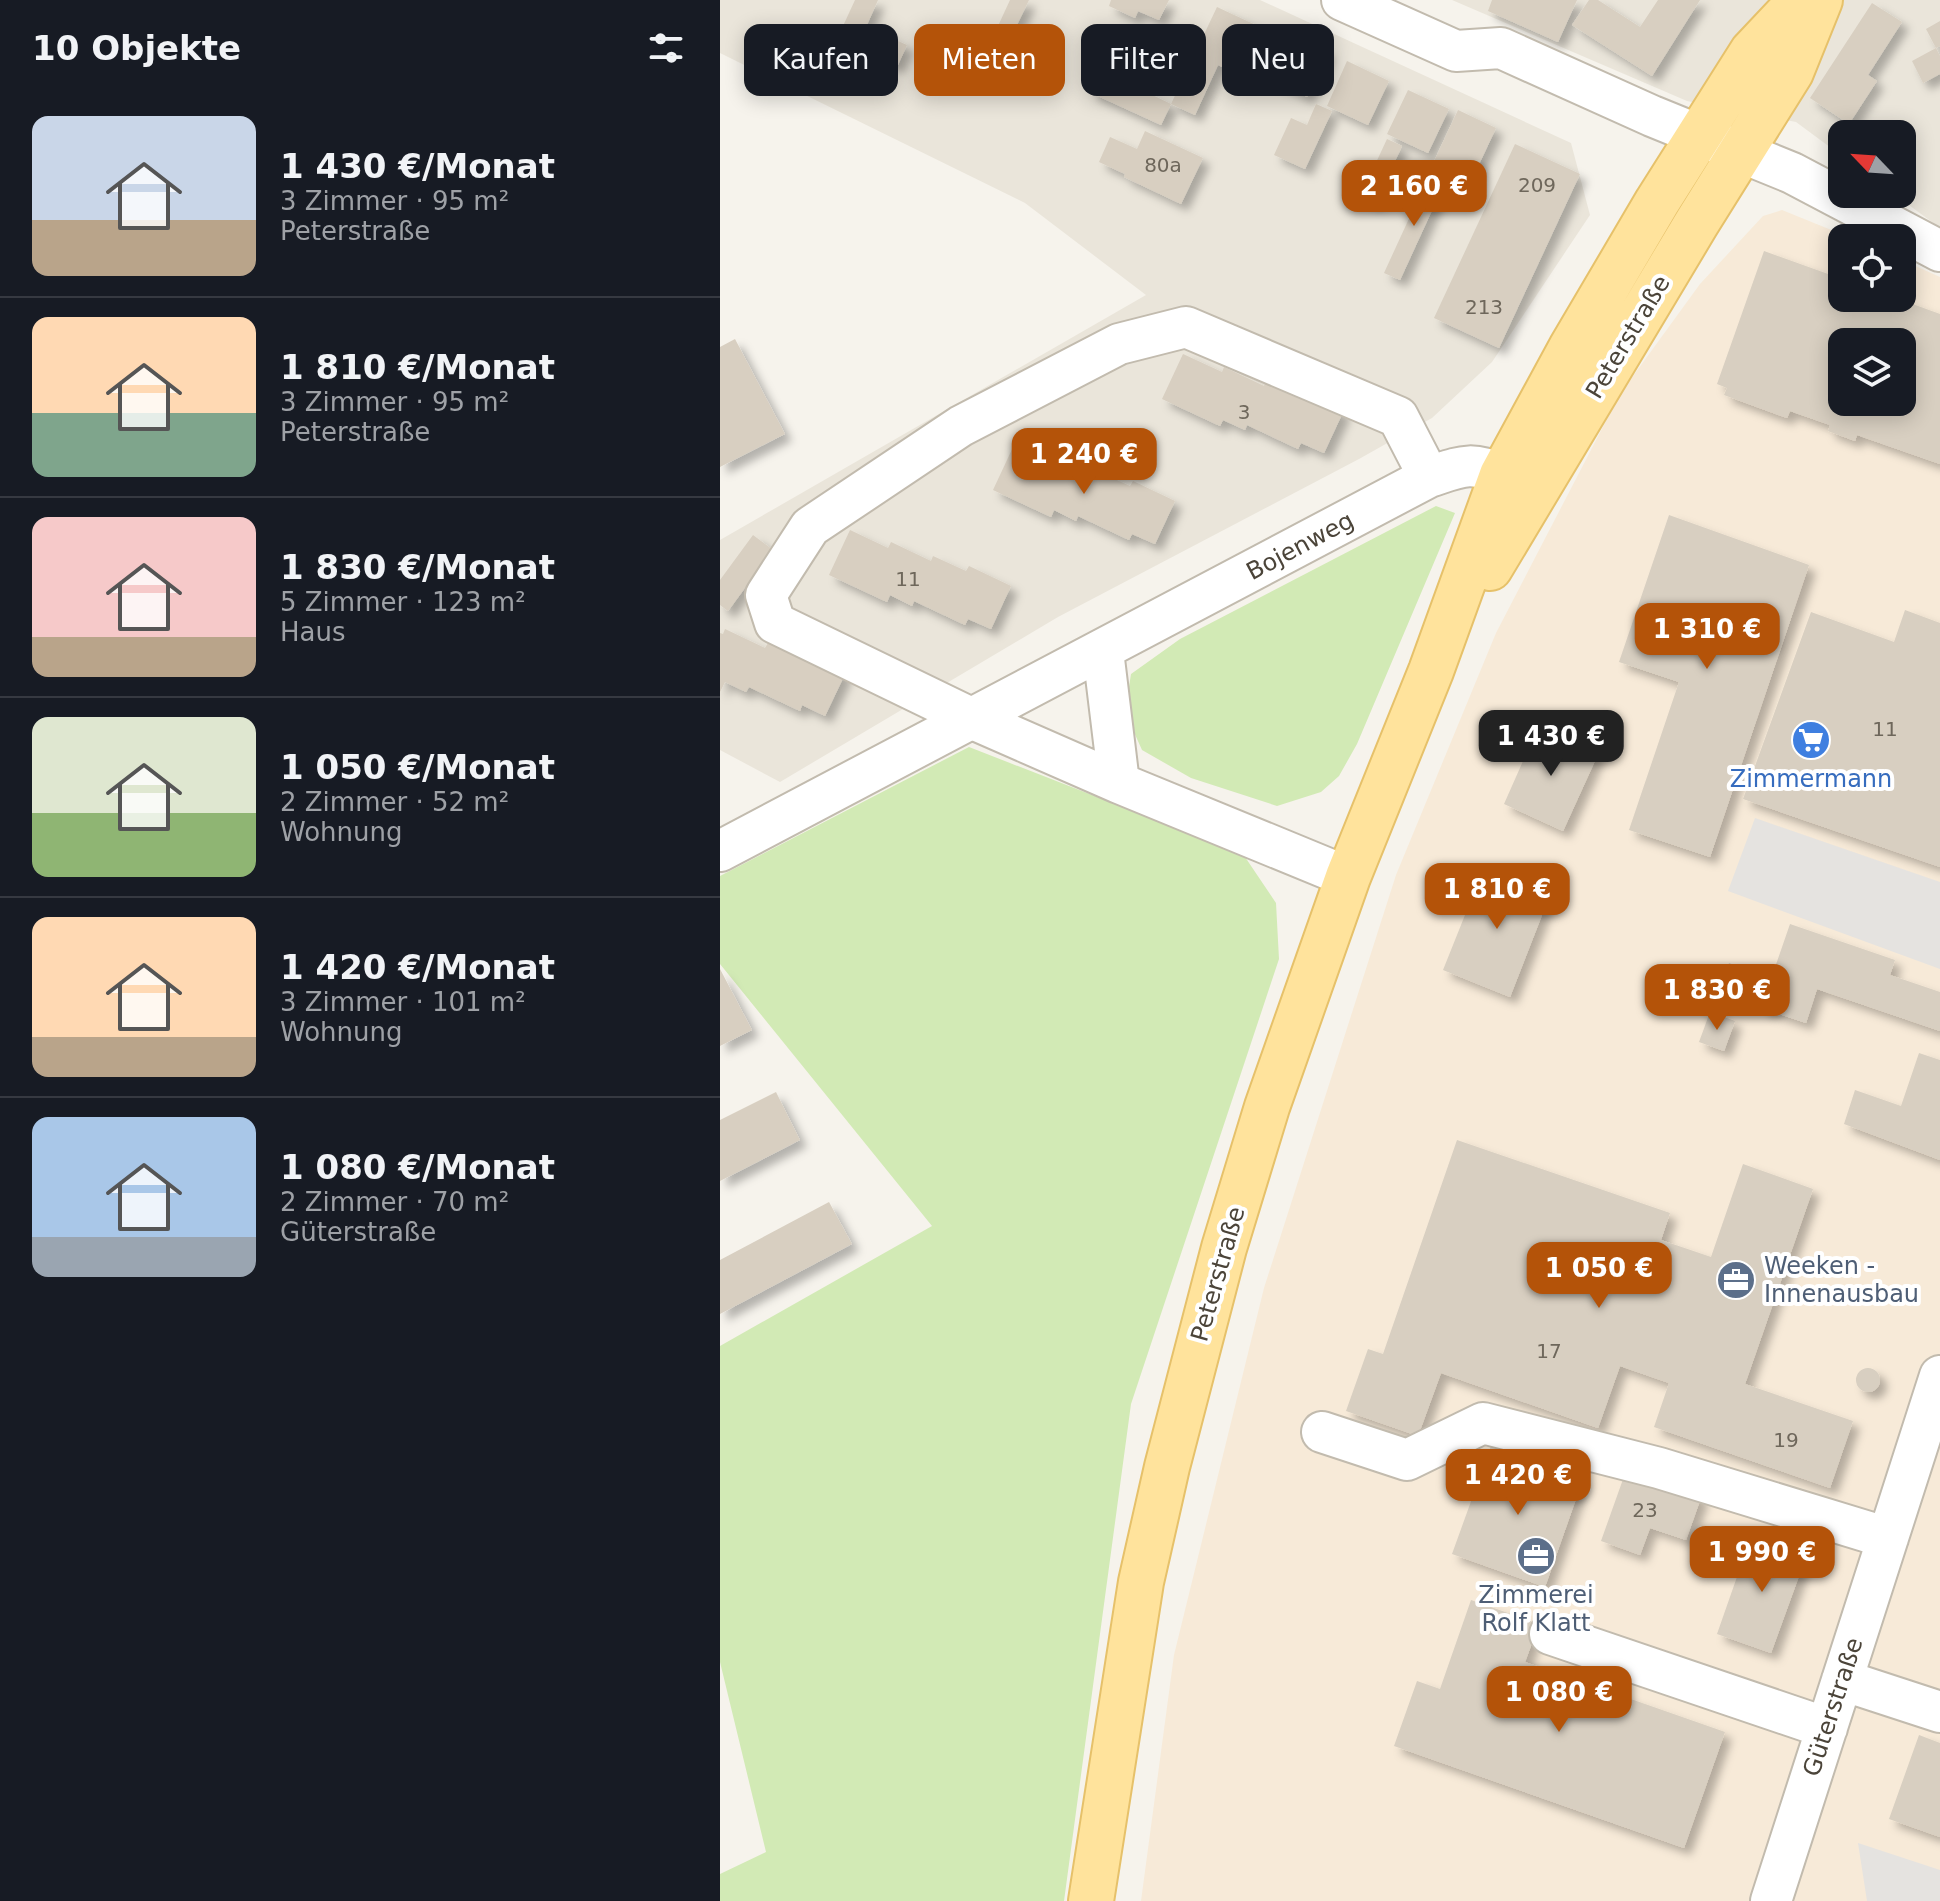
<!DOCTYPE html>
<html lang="de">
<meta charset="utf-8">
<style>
body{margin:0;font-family:"DejaVu Sans",sans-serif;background:#20242c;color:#f1f3f6;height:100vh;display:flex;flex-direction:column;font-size:30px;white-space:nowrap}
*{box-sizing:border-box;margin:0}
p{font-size:26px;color:#9ea1a6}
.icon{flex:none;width:44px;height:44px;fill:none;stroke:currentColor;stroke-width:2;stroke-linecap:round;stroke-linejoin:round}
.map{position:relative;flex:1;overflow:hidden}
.sheet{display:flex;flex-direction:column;background:#171b24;width:720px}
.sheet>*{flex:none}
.banner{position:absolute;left:24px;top:24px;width:760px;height:72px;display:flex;gap:16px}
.needle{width:52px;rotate:295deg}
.buttons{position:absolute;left:1108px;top:120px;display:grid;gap:16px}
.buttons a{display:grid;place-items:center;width:88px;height:88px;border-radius:16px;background:#171b24;box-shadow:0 4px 20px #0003;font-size:40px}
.price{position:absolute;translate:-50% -68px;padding:0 18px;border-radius:16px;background:#b45309;color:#fff;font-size:26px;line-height:52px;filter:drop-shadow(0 2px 4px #0008)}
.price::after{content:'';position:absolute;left:50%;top:48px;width:24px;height:18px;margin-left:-12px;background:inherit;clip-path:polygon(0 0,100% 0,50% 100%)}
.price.selected{background:#222;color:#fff}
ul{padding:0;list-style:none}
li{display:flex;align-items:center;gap:24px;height:200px;padding:0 32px}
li+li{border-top:2px solid #363941}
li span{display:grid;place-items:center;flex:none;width:224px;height:160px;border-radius:16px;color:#555}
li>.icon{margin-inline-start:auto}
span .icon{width:96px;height:96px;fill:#fffc;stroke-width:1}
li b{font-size:34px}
h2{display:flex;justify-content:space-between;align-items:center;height:96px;padding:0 32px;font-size:34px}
.pill{padding:0 28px;border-radius:16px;background:#171b24;box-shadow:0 4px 20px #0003;font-size:28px;line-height:72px}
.pill.selected{background:#b45309;color:#fff}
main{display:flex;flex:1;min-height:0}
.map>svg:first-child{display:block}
.residential{fill:#eae5da}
.commercial{fill:#f7ead8;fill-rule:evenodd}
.green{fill:#d2eab5}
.parking{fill:#e5e3e0}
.building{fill:#d8cfc1;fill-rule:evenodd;filter:url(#shadow)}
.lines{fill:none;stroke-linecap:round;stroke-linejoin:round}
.minor-casing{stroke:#c2bbae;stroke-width:44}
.major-casing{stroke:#e6c16a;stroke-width:48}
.minor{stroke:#fff;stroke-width:40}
.major{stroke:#ffe39c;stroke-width:44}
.labels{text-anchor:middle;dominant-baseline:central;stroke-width:8;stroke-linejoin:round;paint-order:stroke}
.number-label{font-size:20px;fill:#6e675b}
.street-label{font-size:24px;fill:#4b4439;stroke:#fff}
.shop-label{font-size:24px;fill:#366cbe;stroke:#fff}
.service-label{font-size:24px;fill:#4e5e75;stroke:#fff;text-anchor:start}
</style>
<main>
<section class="sheet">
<h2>10 Objekte<svg class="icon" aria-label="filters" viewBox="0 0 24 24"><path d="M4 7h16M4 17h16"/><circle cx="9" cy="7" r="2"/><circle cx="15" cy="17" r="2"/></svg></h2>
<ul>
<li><span style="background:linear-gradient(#c9d6e8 65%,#b9a48a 0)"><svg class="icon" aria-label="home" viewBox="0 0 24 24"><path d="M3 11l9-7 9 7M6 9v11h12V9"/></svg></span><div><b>1 430 €/Monat</b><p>3 Zimmer · 95 m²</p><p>Peterstraße</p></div></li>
<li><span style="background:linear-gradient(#ffd9b3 60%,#7fa58c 0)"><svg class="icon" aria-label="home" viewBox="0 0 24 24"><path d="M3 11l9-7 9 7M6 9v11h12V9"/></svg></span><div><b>1 810 €/Monat</b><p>3 Zimmer · 95 m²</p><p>Peterstraße</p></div></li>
<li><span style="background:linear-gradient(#f6c9c9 75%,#b9a48a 0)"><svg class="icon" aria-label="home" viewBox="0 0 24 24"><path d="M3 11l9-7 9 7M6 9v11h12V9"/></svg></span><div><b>1 830 €/Monat</b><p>5 Zimmer · 123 m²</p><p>Haus</p></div></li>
<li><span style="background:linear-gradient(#dfe7d0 60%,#8fb573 0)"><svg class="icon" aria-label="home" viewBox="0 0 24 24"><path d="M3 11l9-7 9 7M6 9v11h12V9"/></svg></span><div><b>1 050 €/Monat</b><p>2 Zimmer · 52 m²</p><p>Wohnung</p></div></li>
<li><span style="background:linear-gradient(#ffd9b3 75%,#b9a48a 0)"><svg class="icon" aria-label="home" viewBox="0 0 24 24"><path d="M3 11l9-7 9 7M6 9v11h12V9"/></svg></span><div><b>1 420 €/Monat</b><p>3 Zimmer · 101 m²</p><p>Wohnung</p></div></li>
<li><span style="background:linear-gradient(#a9c7e8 75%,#9aa5b1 0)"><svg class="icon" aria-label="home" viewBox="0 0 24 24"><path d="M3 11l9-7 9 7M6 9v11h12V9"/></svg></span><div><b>1 080 €/Monat</b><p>2 Zimmer · 70 m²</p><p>Güterstraße</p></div></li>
</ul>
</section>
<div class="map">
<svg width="1220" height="1901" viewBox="0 0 1220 1901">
<defs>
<filter id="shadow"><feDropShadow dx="7" dy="7" stdDeviation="4" flood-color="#0004"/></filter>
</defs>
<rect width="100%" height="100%" fill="#f6f3ec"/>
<path class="residential" d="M0,0H540L851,143L870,215L772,362L712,418L639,459L338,617L60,782L0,750V540L426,295L305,203L0,53Z
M732,0H1220V228L1174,194H1182V134H1122V156L1076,122L967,101Z"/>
<path class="commercial" d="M1062,210L1131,238H1122V298H1182V260L1220,277V1901H421L454,1655L544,1288L676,875L776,633L900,394L980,284L1043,216ZM1122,342H1182V402H1122Z"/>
<path class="green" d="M716,506L735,513L637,744L619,776L601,792L557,806L471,778L422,750L405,712L411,674L460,639Z
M249,747L523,854L556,903L559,959L411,1404L344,1901H0V1874L46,1852L0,1662V1346L212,1226L0,964V876Z"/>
<path class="parking" d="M1035,818L1220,882V969L1008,891Z
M1138,1843L1220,1870V1901H1147Z"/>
<path class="building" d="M135,0H158L146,27L187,45L177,67L117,39Z
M290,0H309L293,33L278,26Z
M391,0H449L439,20L418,11L415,18L389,6Z
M772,0H857L838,42L768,11Z
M869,0H878L920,27L938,0H980L932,76L852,25Z
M1152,3L1182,22L1148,75L1157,81L1129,124L1090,98Z
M497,7L542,28L520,76L498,65L475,115L451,104Z
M1220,21V46L1216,48L1206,29Z
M567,33L608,52L587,97L547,78Z
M1216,48L1220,56V74L1203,83L1192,61Z
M627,61L669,81L648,125L607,106Z
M380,70L451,104L441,125L369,92Z
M688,90L729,109L708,153L667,134Z
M596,104L612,111L585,169L554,155L571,118L587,125Z
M738,110L776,128L747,190L709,172Z
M425,131L483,158L461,204L404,177L405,174L379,162L390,137L417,149Z
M667,139L682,146L655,204L640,197Z
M795,144L860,174L779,348L714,318Z
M709,175L725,182L680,280L664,273Z
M1044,251L1122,279V298H1176L1220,314V464L1137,435L1135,441L1108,431L1110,425L1070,411L1067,418L1004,395L1007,388L997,384ZM1122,342H1182V402H1122Z
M15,339L65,434L0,467V347Z
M463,354L502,372L504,367L544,386L546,380L624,410L604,453L581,443L578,449L527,425L525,430L503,420L500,426L442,399Z
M294,445L332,463L335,458L375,476L377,471L410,486L413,481L455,501L435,544L412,534L409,540L358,516L356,521L334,510L331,517L273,490Z
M949,515L1089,565L990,857L909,830L959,682L899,662Z
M130,530L168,548L171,542L211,561L213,556L246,571L249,566L291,586L271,629L248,619L245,625L194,601L192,606L170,595L167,602L109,575Z
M33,535L53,550L8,611L0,605V580Z
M1185,610L1220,623V867L1023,799L1091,612L1174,642Z
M5,629L45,648L48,643L81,658L83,652L126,672L105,716L82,705L80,711L29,687L26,692L5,682L0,692V633L3,634Z
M819,725L879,752L843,831L784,804Z
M765,865L831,892L790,997L723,970Z
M1070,924L1175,960L1170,975L1220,992V1031L1097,989L1086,1023L1041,1008Z
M1009,963L1031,971L1023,992L1001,984Z
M0,969L32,1030L0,1046Z
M990,1012L1015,1021L1004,1051L979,1042Z
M1199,1053L1220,1060V1160L1124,1124L1135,1090L1181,1106Z
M56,1092L80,1140L0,1181V1120Z
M737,1140L950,1213L941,1240L991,1257L1023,1164L1093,1189L1025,1384L1133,1421L1110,1488L934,1427L949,1383L900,1366L878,1428L721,1373L698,1436L626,1411L648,1349L663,1354Z
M109,1202L132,1244L0,1314V1260Z
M1136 1380a12 12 0 1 1 24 0a12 12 0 1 1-24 0Z
M771,1446L863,1479L825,1587L732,1554Z
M907,1468L982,1495L966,1540L930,1528L920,1555L881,1541Z
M1032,1534L1087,1554L1051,1653L997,1634Z
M751,1600L819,1624L805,1662L1005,1732L964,1848L674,1746L697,1681L720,1689Z
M1199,1735L1220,1743V1837L1169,1819Z"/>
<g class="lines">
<defs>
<path id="minor" d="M622,0L736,51L781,48L932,116L1072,173L1220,251
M383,651L399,783
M0,851L709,477C740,467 751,460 782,475
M628,877L399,783L253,719L55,623L46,595L90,527L241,426L399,344L466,327L678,417L709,477
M602,1432L687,1460L763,1423L939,1468L1168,1538
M830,1634L1107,1728
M1122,1680L1220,1712
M1051,1901L1220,1376"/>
<path id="major" d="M770,568L976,224L1071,72L1100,0
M371,1901L421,1582L447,1467L504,1248L547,1107L628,877L711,671L782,475L851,348L937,202L1032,52L1081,0"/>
</defs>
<use href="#minor" class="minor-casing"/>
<use href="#major" class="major-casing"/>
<use href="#minor" class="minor"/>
<use href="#major" class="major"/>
</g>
<defs>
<symbol id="supermarket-disc" viewBox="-11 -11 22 22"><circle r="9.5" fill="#3f7fe0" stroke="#fff"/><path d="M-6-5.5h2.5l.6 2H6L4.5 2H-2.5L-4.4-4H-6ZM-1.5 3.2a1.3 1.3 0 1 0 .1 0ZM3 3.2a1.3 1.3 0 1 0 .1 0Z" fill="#fff"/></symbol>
<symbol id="office-disc" viewBox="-11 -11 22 22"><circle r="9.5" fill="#5c6f8a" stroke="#fff"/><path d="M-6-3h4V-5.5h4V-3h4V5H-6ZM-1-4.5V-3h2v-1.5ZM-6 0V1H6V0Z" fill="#fff"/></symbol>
</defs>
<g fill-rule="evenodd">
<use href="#supermarket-disc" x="1069" y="718" width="44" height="44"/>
<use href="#office-disc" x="994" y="1258" width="44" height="44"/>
<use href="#office-disc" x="794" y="1534" width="44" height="44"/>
</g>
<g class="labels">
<g class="number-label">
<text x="443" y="165">80a</text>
<text x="817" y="185">209</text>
<text x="764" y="307">213</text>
<text x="524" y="412">3</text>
<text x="188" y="579">11</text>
<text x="1165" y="729">11</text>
<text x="829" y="1351">17</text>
<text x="1066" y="1440">19</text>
<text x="925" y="1510">23</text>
</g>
<g class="street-label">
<text transform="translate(908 337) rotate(-59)">Peterstraße</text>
<text transform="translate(580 546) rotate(-28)">Bojenweg</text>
<text transform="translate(498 1274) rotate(-74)">Peterstraße</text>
<text transform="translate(1113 1707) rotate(-72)">Güterstraße</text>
</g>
<g class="shop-label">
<text x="1091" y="779">Zimmermann</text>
</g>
<g class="service-label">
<text x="1044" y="1266">Weeken -<tspan x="1044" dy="28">Innenausbau</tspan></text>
<text x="816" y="1595" text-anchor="middle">Zimmerei<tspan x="816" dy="28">Rolf Klatt</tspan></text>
</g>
</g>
</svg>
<div class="buttons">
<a><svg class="needle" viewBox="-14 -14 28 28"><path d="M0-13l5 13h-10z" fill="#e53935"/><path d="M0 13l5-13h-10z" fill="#9ea1a6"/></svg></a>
<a><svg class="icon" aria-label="locate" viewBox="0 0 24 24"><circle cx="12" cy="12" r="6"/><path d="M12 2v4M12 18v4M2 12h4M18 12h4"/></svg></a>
<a><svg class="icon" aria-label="layers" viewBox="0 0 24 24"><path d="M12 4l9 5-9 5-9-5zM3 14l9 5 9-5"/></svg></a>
</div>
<b class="price" style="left:694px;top:228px">2 160 €</b>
<b class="price" style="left:364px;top:496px">1 240 €</b>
<b class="price" style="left:987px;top:671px">1 310 €</b>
<b class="price selected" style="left:831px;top:778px">1 430 €</b>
<b class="price" style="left:777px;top:931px">1 810 €</b>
<b class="price" style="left:997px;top:1032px">1 830 €</b>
<b class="price" style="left:879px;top:1310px">1 050 €</b>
<b class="price" style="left:798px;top:1517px">1 420 €</b>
<b class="price" style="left:1042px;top:1594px">1 990 €</b>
<b class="price" style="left:839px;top:1734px">1 080 €</b>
<div class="banner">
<a class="pill">Kaufen</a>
<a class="pill selected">Mieten</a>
<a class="pill">Filter</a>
<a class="pill">Neu</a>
</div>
</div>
</main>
